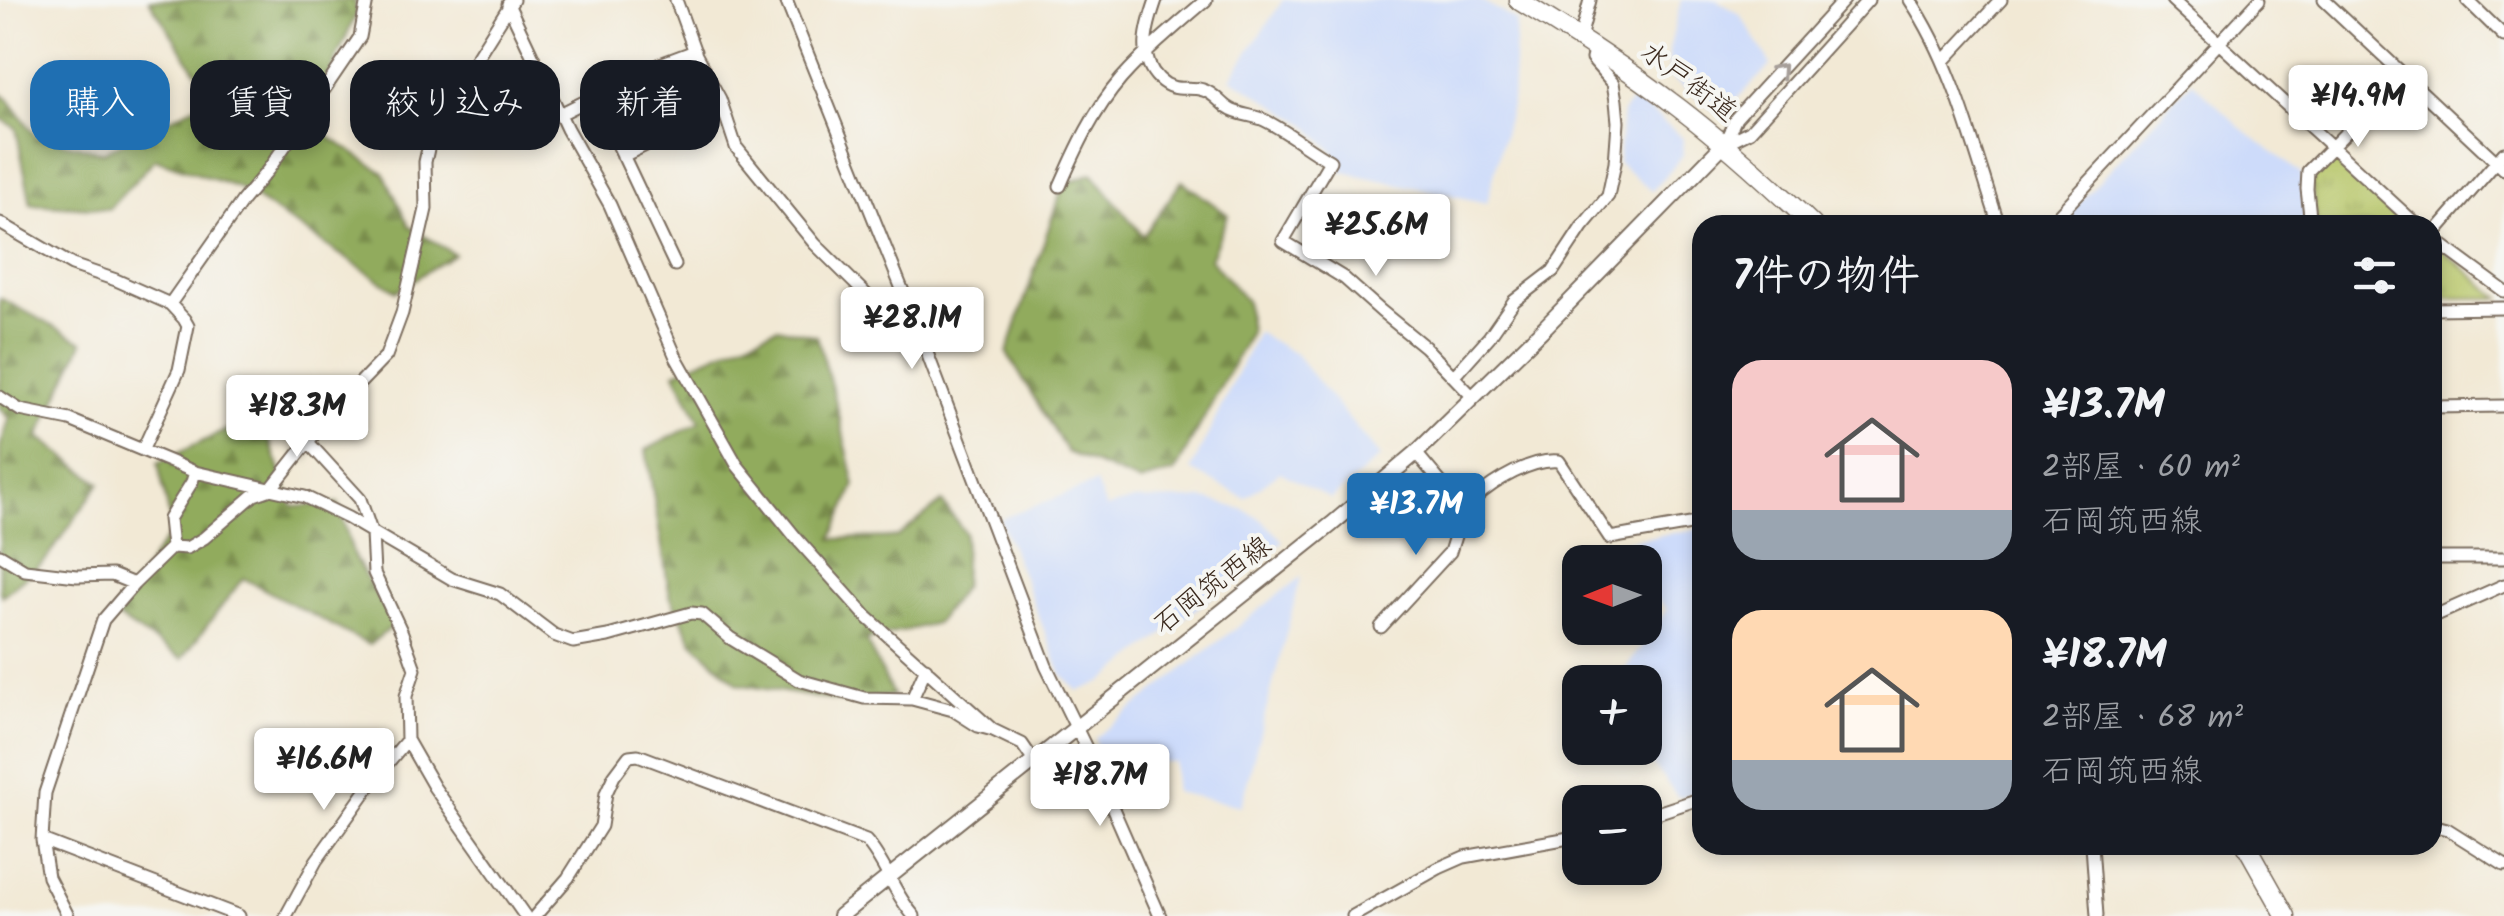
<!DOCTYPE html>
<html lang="ja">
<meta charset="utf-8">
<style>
body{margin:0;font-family:Kalam,"Klee One",sans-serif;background:#242831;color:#f1f3f6;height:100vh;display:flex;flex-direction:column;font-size:38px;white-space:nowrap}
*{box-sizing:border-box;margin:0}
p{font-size:32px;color:#9ea1a6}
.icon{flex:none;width:55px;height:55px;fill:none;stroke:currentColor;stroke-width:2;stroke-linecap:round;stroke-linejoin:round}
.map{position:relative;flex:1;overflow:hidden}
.drawer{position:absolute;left:1692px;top:215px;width:750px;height:640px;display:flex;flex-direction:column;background:#171b24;border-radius:30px;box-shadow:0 5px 15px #0003}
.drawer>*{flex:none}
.banner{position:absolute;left:30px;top:60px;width:950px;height:90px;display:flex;gap:20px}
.needle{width:65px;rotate:269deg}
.buttons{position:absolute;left:1562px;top:545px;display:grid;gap:20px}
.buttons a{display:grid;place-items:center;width:100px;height:100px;border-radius:20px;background:#171b24;box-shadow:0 5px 15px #0003;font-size:50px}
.price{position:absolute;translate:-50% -85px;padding:0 22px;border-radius:10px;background:#fff;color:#222;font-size:32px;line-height:65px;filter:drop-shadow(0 2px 5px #0008)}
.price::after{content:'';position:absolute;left:50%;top:60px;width:30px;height:22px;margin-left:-15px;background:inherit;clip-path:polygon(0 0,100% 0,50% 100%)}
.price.current{background:#1f6fb2;color:#fff}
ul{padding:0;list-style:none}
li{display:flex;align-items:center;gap:30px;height:250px;padding:0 40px}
li span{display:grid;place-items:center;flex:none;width:280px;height:200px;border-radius:30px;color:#555}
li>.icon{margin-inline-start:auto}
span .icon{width:120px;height:120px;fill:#fffc;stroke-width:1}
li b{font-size:42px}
h2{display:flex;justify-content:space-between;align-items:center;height:120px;padding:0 40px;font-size:42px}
.chip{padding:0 35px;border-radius:30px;background:#171b24;box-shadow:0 5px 15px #0003;font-size:35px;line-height:90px}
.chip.current{background:#1f6fb2;color:#fff}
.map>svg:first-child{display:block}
.built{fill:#cddbfa}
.forest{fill:url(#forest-firs);stroke:#666a3e;stroke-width:2.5}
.park{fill:url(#park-tufts);stroke:#797844;stroke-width:2.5}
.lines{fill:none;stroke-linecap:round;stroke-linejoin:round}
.minor-casing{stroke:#7b6d5e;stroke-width:15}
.major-casing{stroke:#7b6d5e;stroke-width:18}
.highway-casing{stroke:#7b6d5e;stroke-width:21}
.minor{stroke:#fff;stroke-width:11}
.major{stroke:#fff;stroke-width:14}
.highway{stroke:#fff;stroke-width:18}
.oneway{stroke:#a79f9a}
.labels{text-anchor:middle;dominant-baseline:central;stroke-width:8;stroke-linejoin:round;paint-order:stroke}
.street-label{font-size:28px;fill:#3b2a1e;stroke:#f6f6f2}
</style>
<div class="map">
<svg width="2504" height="916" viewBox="0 0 2504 916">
<defs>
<pattern id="forest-firs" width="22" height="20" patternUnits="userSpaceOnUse" patternTransform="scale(2.5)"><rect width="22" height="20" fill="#91ab5d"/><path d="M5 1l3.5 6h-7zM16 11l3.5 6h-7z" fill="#788b4c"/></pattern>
<pattern id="park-tufts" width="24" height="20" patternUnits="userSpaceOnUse" patternTransform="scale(2.5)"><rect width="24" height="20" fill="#b7c669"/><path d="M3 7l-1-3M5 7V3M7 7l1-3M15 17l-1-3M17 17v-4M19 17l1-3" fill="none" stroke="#9eaa5b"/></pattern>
</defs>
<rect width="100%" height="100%" fill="#f6f6f2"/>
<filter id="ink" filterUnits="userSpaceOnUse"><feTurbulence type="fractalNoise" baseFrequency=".01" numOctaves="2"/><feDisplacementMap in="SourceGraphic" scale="20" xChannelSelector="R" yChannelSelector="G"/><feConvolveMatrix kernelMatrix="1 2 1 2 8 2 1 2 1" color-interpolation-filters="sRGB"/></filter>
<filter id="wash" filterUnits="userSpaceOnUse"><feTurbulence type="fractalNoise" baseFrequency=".0048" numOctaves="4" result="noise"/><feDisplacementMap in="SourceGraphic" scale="40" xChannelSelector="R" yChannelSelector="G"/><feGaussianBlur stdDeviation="2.25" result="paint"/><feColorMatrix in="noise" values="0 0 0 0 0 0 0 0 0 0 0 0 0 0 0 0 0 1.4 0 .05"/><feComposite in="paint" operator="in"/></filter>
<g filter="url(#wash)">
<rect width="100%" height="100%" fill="#f2e9d5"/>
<path class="built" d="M1283,0H1481L1516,21L1512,102L1487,203L1334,170L1335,153L1305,123L1231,78Z
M1681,0H1716L1740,14L1771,65L1720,115L1669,76V50Z
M2192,81L2239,126L2301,174L2305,225H2070L2064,219Z
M1634,98L1683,138V155L1652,191L1618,163L1622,113Z
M1257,332L1295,354L1380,457L1331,499L1280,472L1245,498L1191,470Z
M1096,483L1106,508L1134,500L1205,499L1242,509L1261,519L1283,541L1101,683L1078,691L1062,675L1000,519Z
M1702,528V791L1678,797L1640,748H1645V682H1617L1667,609L1645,588V562H1624L1614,543Z
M1301,577L1241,806L1174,792L1175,762L1100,761L1095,738Z"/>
<path class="forest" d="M149,0H355L356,14L308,123L384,173L409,226L454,254L396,291L239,188L155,159L109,209L31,204L16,128L0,118V93L8,99L36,136L103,152L213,97Z
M1092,173L1143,236L1182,181L1228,215L1210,259L1246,301L1250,332L1175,472L1139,482L1067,452L1007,353L1063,185Z
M0,298L83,342L39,437L100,483L45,561L2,596L0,590V448L9,418L0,409Z
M778,327L817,336L837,406L855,485L832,539L897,537L942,502L965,533L963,587L936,623L866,640L893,695L849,703L738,684L693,642L670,596L646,450L700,422L675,372Z
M260,414L293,507L338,503L354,557L394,625L369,645L243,578L182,659L113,615L172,530L158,463Z"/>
<path class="park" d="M2333,160L2412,225H2317L2311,180Z
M2433,242L2500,298H2433Z"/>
</g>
<g filter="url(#ink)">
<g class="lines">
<defs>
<path id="minor" d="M513,0L433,127L425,162L426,209L402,313L386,356L331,413L308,442L360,499L372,534L374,573L402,633L415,669L406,696L407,740L434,787L525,916
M676,0L696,55L720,99L736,147L815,244L897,325L918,329
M786,0L918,329L1046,666L1089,754L1160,916
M1156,0C1147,26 1137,58 1159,79C1175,94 1187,85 1203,90C1214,93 1219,102 1228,108C1237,115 1253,115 1264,120C1287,131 1307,148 1330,161L1283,241L1344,278L1381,311L1425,347L1473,397
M1910,0C1954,65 1974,150 1999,225
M2172,0L2417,225
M2324,0L2504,169
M2467,0L2504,36
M508,4L567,129L610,205L676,357L737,465L797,539L866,616L993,730L1022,744L1033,760
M1580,38L1590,0
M1944,61L2001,0
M595,96L675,265
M560,114L660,64L695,51
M1724,144L1750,131L1868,0
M1724,144L1736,118L1844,0
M623,156L722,108
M1060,186C1076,149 1094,110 1121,79C1147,50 1177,25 1206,0
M0,223L72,265L116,280L170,304L184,319L188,326L179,370L143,449
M2049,225L2259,0
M2311,225L2307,189L2308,171L2403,75
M2432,236L2504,153
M2432,238L2504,291
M170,304L243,200L268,170L315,103L360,37L367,0
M2432,309L2504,308
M1454,376L1489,337L1514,301L1553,271L1582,227L1608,196L1615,163L1618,122L1616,101L1613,83L1592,59L1595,48
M0,397L20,410L70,420L195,472
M2432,407L2504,406
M1416,453L1453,497L1474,499C1494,481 1532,458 1559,461L1610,538L1702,522
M172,547L187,548L204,538L254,495L271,489L308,442
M0,555L25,570L77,576L112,575L134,584
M2432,558H2504
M2432,617L2504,585
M1381,627L1450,552L1467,498
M912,699L926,668
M1645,817L1702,798
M2432,825L2447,829L2504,865
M42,840L239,916
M2092,845L2097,916
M68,916L48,877L42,840L45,793L103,620L134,584L172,547L169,519L192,482L195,472L305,497L348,518L452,579L500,594L554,635L573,642L608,636L691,613L702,614L730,638L799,680L864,698L912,699L953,710L978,726L993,730
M286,916L316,861L376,777L407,740
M535,916L568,878L601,826L606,793L614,776L629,756L638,755L866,841C886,863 893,893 914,916
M1353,916L1439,868L1464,857L1580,836"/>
<path id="major" d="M840,916L1332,524L1416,453L1546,326L1724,144"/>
<path id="highway" d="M1518,0C1573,34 1627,68 1679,108C1726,144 1770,184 1813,225
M2246,845L2286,916"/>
</defs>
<use href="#minor" class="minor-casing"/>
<use href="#major" class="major-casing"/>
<use href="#highway" class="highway-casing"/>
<use href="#minor" class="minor"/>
<use href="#major" class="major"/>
<use href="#highway" class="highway"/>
</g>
<defs><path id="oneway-chevron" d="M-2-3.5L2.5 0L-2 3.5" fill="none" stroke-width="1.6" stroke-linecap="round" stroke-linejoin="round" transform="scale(2.5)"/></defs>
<use class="oneway" href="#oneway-chevron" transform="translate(1780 70) rotate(-48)"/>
</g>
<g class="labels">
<g class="street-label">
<text transform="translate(1688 83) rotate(37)">水戸街道</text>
<text transform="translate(1213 586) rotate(-38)">石岡筑西線</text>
</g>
</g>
</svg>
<div class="buttons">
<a><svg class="needle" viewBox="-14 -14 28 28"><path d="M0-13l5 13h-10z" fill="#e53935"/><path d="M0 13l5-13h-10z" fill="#9ea1a6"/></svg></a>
<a>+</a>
<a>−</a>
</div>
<b class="price" style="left:2358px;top:150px">¥14.9M</b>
<b class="price" style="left:1376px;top:279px">¥25.6M</b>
<b class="price" style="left:912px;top:372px">¥28.1M</b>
<b class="price" style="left:297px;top:460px">¥18.3M</b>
<b class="price current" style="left:1416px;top:558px">¥13.7M</b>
<b class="price" style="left:324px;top:813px">¥16.6M</b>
<b class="price" style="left:1100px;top:829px">¥18.7M</b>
<div class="banner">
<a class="chip current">購入</a>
<a class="chip">賃貸</a>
<a class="chip">絞り込み</a>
<a class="chip">新着</a>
</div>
<section class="drawer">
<h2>7件の物件<svg class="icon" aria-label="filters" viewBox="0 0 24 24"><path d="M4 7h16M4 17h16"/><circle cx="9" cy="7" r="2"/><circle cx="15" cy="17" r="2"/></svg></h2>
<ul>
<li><span style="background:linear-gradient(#f6c9c9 75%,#9aa5b1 0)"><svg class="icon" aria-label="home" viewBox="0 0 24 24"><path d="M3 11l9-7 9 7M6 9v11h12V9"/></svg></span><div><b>¥13.7M</b><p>2部屋 · 60 m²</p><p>石岡筑西線</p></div></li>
<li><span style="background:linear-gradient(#ffd9b3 75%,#9aa5b1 0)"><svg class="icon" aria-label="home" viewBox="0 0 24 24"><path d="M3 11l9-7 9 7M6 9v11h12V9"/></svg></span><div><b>¥18.7M</b><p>2部屋 · 68 m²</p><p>石岡筑西線</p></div></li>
</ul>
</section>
</div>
